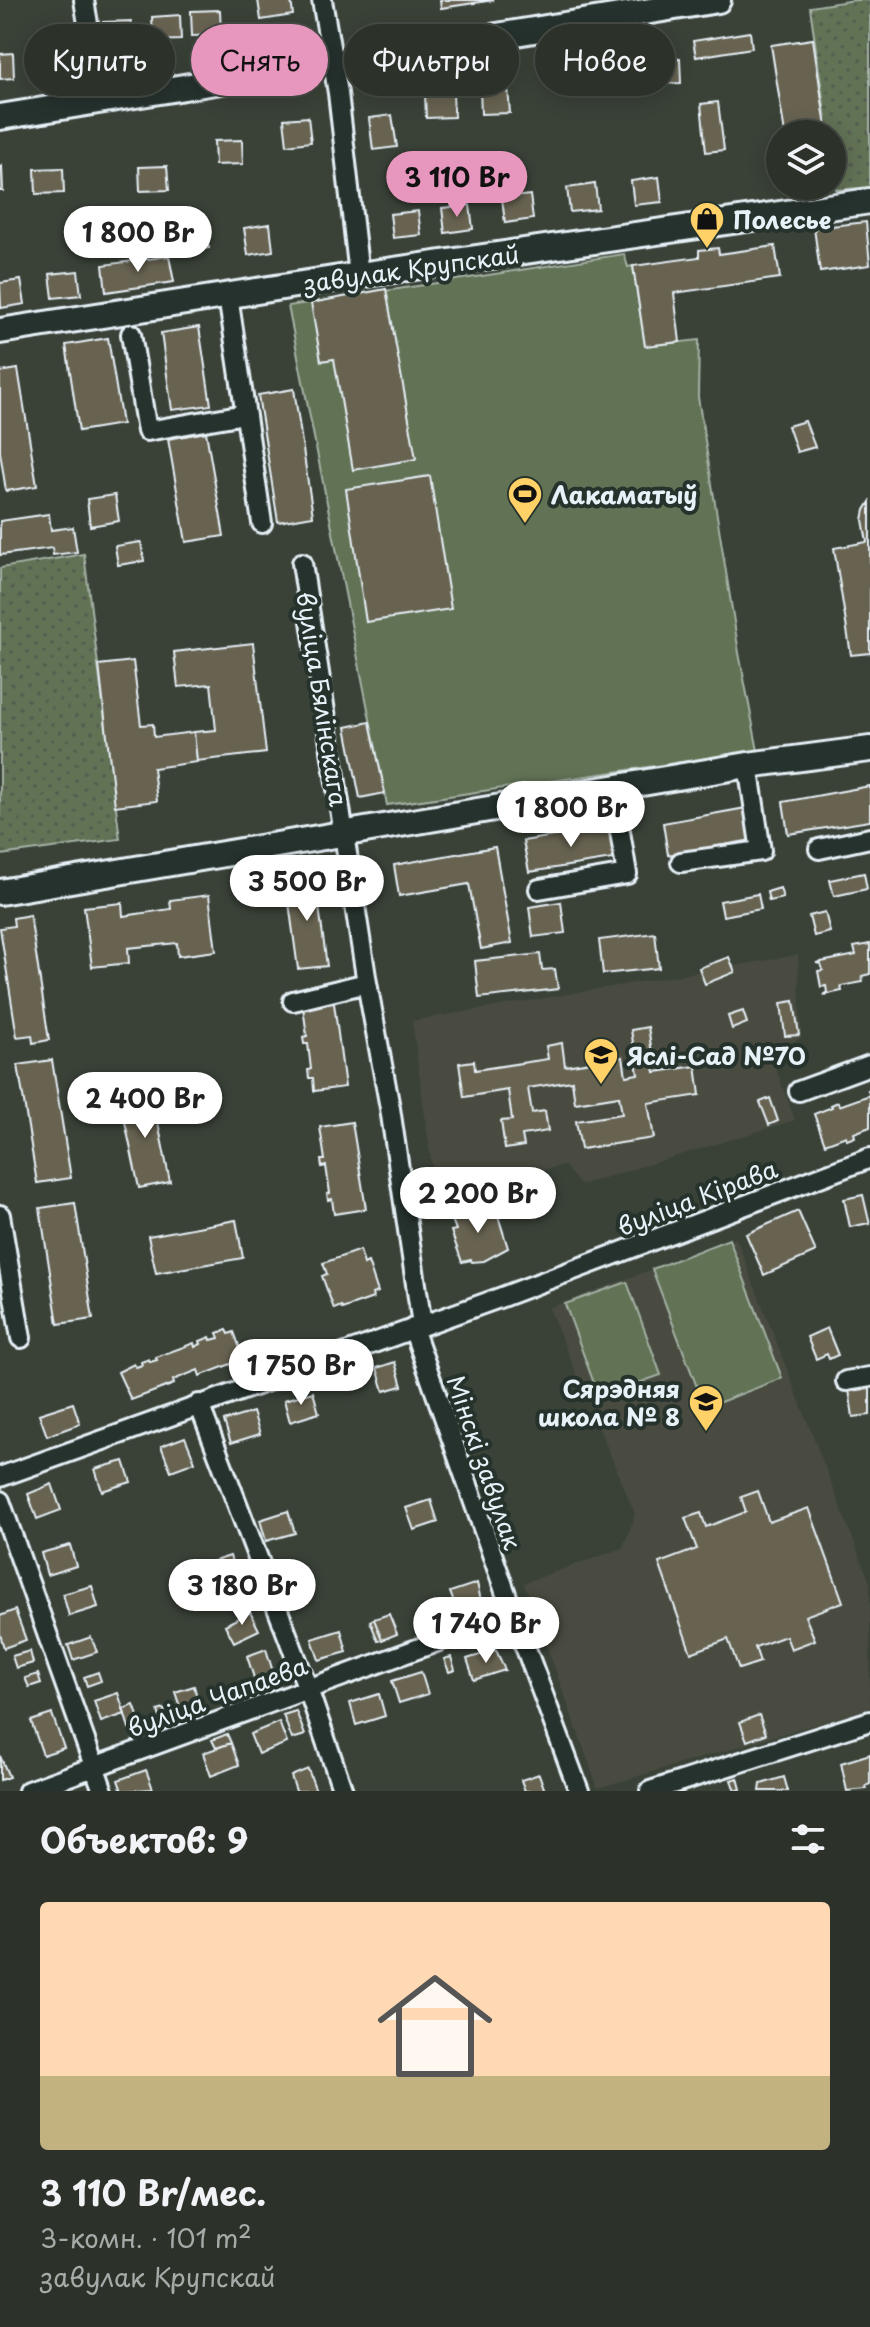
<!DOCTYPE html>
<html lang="ru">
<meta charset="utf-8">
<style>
body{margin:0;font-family:"Playpen Sans",sans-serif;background:#383e36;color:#f1f3f6;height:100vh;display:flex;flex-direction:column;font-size:30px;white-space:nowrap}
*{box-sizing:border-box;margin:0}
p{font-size:26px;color:#a6aaa8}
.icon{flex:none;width:44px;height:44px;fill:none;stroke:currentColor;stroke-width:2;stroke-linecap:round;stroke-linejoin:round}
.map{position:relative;height:1791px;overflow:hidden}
.panel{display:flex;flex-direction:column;background:#2c322a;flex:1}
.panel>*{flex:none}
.top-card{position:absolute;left:24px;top:24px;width:822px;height:72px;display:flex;gap:16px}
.tools{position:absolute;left:766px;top:120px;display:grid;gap:16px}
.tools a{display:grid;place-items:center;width:80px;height:80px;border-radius:50%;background:#2c322a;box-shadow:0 4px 20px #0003,0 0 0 2px #484d47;font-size:40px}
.price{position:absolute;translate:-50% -68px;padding:0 18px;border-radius:28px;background:#fff;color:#222;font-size:26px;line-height:52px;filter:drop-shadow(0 2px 4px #0008)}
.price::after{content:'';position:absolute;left:50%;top:48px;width:24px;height:18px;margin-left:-12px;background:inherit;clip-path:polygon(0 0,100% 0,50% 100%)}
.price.on{background:#e797bd;color:#111}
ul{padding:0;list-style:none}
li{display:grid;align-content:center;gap:16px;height:424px;padding:0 40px}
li+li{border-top:2px solid #484d47}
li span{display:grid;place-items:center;height:248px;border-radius:8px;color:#555}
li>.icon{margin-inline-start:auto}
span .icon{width:144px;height:144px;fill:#fffc;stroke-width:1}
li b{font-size:34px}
h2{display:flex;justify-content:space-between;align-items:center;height:96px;padding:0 40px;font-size:34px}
.tag{padding:0 28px;border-radius:36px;background:#2c322a;box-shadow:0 4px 20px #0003,0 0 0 2px #484d47;font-size:28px;line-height:72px}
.tag.on{background:#e797bd;color:#111}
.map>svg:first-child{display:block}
.built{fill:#484c40}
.grass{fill:url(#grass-dots);stroke:#a5b2a6;stroke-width:2}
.garden{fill:#627255;stroke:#a5b2a6;stroke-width:2}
.building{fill:#676451;stroke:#e8f1f8;stroke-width:2}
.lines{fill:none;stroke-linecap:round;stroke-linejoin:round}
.minor-casing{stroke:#e8f1f8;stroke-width:24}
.major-casing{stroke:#e8f1f8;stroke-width:30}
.minor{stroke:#26332d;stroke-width:18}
.major{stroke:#26332d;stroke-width:24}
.labels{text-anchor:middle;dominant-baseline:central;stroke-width:8;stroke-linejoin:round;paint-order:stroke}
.poi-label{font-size:24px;font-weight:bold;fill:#e8f1f8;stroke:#26332d;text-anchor:start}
.street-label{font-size:24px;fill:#e8f1f8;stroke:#26332d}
</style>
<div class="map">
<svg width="870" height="1791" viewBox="0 0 870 1791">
<defs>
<pattern id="grass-dots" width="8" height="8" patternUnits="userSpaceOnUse" patternTransform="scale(2)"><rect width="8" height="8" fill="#627255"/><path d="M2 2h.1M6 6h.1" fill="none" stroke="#535b4f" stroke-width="1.8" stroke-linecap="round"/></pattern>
</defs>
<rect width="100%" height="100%" fill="#3a4238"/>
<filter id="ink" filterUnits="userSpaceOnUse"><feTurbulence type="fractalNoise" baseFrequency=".0125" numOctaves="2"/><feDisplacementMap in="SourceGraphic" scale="16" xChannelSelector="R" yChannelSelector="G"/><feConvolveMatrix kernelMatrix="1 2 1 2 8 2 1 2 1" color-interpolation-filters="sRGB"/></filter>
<g filter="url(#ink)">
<path class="built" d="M798,955L801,1038L770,1053L795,1120L580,1185L564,1165L436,1197L412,1021Z
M736,1238L870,1583V1708L598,1788L524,1583L623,1548L635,1514L549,1308Z"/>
<path class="grass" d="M855,0H870V187L836,190L832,160V134H828L810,7Z
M84,554L120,839L0,855V568Z"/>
<path class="garden" d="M624,254L628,267L633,266L645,346L699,340L698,397L739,653L758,751L387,805L288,306Z
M729,1239L782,1378L705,1408L652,1269Z
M627,1282L661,1375L599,1397L565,1304Z"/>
<path class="building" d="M258,0H291L293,15L261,20Z
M440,0H494L441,8Z
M220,10L221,35L192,36L191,11Z
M180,15L181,40L153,41L152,17Z
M131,21L132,46L104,48L103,22Z
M750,32L752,48L696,57L693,41Z
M813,39L827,134H785L771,45Z
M64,48L65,72L37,73L36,49Z
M13,53L14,78L0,79V54Z
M680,58L681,83L653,84L652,59Z
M637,64L638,88L610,89L608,65Z
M584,68L585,94L556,95L555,70Z
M508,88L510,113L481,114L480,89Z
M453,93L454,117L426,118L425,94Z
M718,102L724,150L706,152L701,104Z
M392,115L397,147L373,150L369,118Z
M308,117L311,142L287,145L284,119Z
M242,140L243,164L215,165L214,141Z
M2,166L3,191H0V167Z
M167,166L169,190L140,191L139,167Z
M63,168L64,193L36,194L35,169Z
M659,177L662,202L634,205L631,181Z
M595,184L598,209L570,212L567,188Z
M530,195L533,219L505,223L502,198Z
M470,205L473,229L445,233L442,208Z
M418,211L421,235L393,238L390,214Z
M200,216L209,248L175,254L172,233L185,231L183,219Z
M866,222L870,265L820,272L814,228Z
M270,224L273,251L248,255L244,228Z
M775,246L780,278L674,293L680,342L645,346L633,266L699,257V250L718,248L719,254Z
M169,256L174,282L106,292L103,265Z
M78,271L81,295L53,298L50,274Z
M21,280L25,304L1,308L0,283Z
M386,289L416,459L353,470L334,359L321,361L311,303Z
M199,327L211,405L172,410L161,333Z
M108,338L122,424L79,431L66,345Z
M18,369L37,486L6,491L0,452V372Z
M294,389L313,516L278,522L258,395Z
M805,421L815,447L797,452L788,426Z
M206,432L224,536L186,542L168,439Z
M430,476L451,609L366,622L346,489Z
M115,495L119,521L90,526L87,499Z
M870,502V653L851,655L834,548L867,542L863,520L865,510Z
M49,514L51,530L73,527L77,552L53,555L52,548L0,555V521Z
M141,542L144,561L118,565L115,546Z
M253,643L266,753L197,761L194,732L216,730L211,684L178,687L174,652Z
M133,661L141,725L153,724L154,737L194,732L197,762L153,768L157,801L115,806L99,665Z
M370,722L385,793L360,798L346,727Z
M870,786V821L788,834L783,802Z
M746,808L752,840L668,855L663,823Z
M614,826L619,858L529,872L523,841Z
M495,847L512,943L481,949L469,884L399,896L394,865Z
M864,873L867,889L834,896L830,880Z
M315,877L327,966L298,969L286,881Z
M780,888L783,898L769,901L767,892Z
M758,894L761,909L723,916L720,901Z
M209,895L216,951L178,956L177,943L128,948L129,963L92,967L84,907L122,903L123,916L171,909L170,900Z
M561,902L565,933L533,937L529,907Z
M825,912L830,932L814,936L809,916Z
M30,915L49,1040L33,1043L32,1035L17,1037L0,928L14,926L13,918Z
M655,933L659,968L603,974L599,940Z
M870,944V974L862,976L863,982L841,986L842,991L823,995L827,992L826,986L821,987L818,971L823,970L821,964L816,963L856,955L854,947Z
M540,954L542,970L555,969L558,989L479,998L475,961Z
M729,957L735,972L705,984L699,968Z
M794,1001L799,1035L785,1036L781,1003Z
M334,1003L345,1087L314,1091L313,1078H309L308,1070L311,1069L308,1044H304L303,1037L307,1036L303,1007Z
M743,1011L747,1023L732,1029L728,1016Z
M648,1027L655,1072L696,1066L700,1095L648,1103L654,1138L581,1149L576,1121L622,1114L619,1096L575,1103L572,1081L528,1088L532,1113L545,1111L548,1131L522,1135L524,1146L505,1149L501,1121L512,1120L508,1090L464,1097L459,1063L474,1061L475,1070L548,1059L546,1046L562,1043L565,1066L623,1057L626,1076L638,1074L631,1030Z
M52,1060L71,1178L37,1183L18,1065Z
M868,1090H870V1127L854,1133L855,1137L847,1140L846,1136L825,1144L814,1114L832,1107L831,1105L838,1102L839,1106L870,1095Z
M152,1093L170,1182L139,1188L120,1098Z
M770,1098L778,1121L769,1125L760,1102Z
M352,1122L366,1209L334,1214L332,1199L328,1200L327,1194L330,1193L326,1166L322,1167L321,1160H325L320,1127Z
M863,1195L870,1225L869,1223L850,1227L844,1199Z
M75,1203L93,1319L58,1324L40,1208Z
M489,1204L494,1217L498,1216L508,1248L484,1261L472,1262L471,1260L462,1262L451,1231L456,1230L451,1217Z
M798,1211L816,1252L764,1275L746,1234Z
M236,1220L243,1258L156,1273L148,1236Z
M360,1250L364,1264L368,1262L378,1292L372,1294L373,1298L342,1309L341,1306L334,1309L322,1276L327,1274L323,1263Z
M827,1328L838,1355L829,1359L827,1354L816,1359L807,1337Z
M227,1330L229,1334L234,1332L244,1359L200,1376L198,1370L173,1380L174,1384L131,1400L118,1372L134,1364L136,1367L142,1365L141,1362L149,1359L150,1362L157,1360L156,1357L194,1343L195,1347L201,1344L200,1341L210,1337L211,1340L219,1338L217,1333Z
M395,1362L402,1386L384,1391L377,1368Z
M870,1387V1415L853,1417L849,1390Z
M313,1392L319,1413L290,1422L284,1400Z
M73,1403L80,1424L47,1436L39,1414Z
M253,1412L260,1434L231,1443L224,1421Z
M185,1437L195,1462L171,1471L161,1446Z
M124,1461L131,1482L102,1491L95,1469Z
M52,1484L61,1510L37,1519L28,1494Z
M758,1491L769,1522L809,1508L843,1602L805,1616L815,1640L791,1649L786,1636L755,1647L760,1662L739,1669L728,1639L691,1653L659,1563L697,1549L685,1518L701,1513L706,1527L746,1512L741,1497Z
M431,1500L438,1522L414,1530L406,1508Z
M288,1511L295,1533L266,1541L260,1520Z
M70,1545L76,1566L47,1575L41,1553Z
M230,1556L237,1578L208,1586L202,1565Z
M477,1583L482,1605L458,1613L450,1592Z
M92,1586L98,1607L69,1616L63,1594Z
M440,1608L446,1624L439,1627L433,1611Z
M15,1610L26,1640L4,1648L0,1634V1616Z
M250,1612L259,1630L234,1642L225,1625Z
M389,1614L397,1634L382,1640L374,1619Z
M374,1619L382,1640L378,1641L370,1621Z
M341,1630L347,1652L319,1660L312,1639Z
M91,1637L97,1652L73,1660L68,1645Z
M266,1649L274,1675L255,1681L247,1656Z
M496,1650L505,1670L474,1680L467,1659Z
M30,1651L33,1663L16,1668L12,1656Z
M451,1657L455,1670L449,1672L444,1659Z
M98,1672L101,1681L87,1686L84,1677Z
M421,1672L428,1694L399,1703L392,1681Z
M38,1674L41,1683L29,1687L25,1678Z
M194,1686L200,1708L182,1713L175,1692Z
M118,1693L125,1714L101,1722L94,1701Z
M379,1694L385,1716L356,1725L350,1703Z
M134,1705L141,1724L129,1728L123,1709Z
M164,1709L168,1722L162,1724L158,1711Z
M296,1711L305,1735L292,1739L283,1715Z
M52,1714L64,1748L43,1755L31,1721Z
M759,1715L766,1734L747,1741L740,1722Z
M279,1722L287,1743L258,1754L250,1734Z
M227,1734L231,1743L216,1748L212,1740Z
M231,1743L239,1765L211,1776L203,1753Z
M870,1754V1784L866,1786L867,1789L847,1791L841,1763Z
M0,1756L9,1777L0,1780Z
M308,1769L316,1791H296L291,1776Z
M146,1770L153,1789L122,1791L118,1780Z
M539,1774L545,1791H525L521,1780Z
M784,1777L788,1791H760L761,1784Z
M738,1778L741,1789L735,1791L731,1780Z"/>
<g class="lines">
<defs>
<path id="minor" d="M84,0L101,101
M322,0L338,93L359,275
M228,296L262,523
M131,334L147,431L245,414
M302,563L367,983L390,1108L422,1325
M819,849L870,838
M681,862L761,851L748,765
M539,889L627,874L613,789
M293,1001L367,983
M799,1091L870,1065
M0,1215L21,1338
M413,1328L513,1614L579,1791
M846,1381L870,1377
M199,1404L308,1689L343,1791
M0,1477L502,1297L870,1158
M0,1501L103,1791
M28,1791L513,1614
M650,1791L870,1721"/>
<path id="major" d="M0,117L718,0
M0,331L359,275L870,201
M0,892L748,765L870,749"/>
</defs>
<use href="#minor" class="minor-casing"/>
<use href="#major" class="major-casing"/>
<use href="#minor" class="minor"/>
<use href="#major" class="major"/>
</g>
</g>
<defs>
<symbol id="shop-pin" viewBox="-11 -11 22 30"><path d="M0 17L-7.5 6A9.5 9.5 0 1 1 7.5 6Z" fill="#ffd166" stroke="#26332d"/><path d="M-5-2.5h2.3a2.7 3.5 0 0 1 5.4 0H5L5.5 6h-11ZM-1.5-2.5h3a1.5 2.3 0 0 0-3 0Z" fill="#111"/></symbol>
<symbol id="stadium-pin" viewBox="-11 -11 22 30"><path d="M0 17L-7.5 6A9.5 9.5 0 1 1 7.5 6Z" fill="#ffd166" stroke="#26332d"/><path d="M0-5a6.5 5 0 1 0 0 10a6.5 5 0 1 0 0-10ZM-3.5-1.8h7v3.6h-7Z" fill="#111"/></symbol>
<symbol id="school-pin" viewBox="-11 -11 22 30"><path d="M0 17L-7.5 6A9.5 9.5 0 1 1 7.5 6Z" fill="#ffd166" stroke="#26332d"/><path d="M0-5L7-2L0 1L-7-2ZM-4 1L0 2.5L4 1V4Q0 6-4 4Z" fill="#111"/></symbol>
</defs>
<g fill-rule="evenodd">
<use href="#shop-pin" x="687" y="199" width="40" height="54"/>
<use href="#stadium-pin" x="505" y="474" width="40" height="54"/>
<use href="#school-pin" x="581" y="1035" width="40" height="54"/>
<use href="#school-pin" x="686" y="1382" width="40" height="54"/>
</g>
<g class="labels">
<g class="poi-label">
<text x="733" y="219">Полесье</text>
<text x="551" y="494">Лакаматыў</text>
<text x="627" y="1055">Яслі-Сад №70</text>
<text x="680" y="1388" text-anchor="end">Сярэдняя<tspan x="680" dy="28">школа № 8</tspan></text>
</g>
<g class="street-label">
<text transform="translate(411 268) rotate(-8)">завулак Крупскай</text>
<text transform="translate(323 699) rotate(81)">вуліца Бялінскага</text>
<text transform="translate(697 1197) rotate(-21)">вуліца Кірава</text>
<text transform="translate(485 1462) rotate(71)">Мінскі завулак</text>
<text transform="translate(217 1696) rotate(-20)">вуліца Чапаева</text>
</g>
</g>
</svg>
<div class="tools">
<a><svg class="icon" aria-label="layers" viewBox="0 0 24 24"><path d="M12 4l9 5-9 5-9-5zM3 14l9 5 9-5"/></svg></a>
</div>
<b class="price on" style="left:457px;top:219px">3 110 Br</b>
<b class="price" style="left:138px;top:274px">1 800 Br</b>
<b class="price" style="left:571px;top:849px">1 800 Br</b>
<b class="price" style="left:307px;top:923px">3 500 Br</b>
<b class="price" style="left:145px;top:1140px">2 400 Br</b>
<b class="price" style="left:478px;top:1235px">2 200 Br</b>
<b class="price" style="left:301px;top:1407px">1 750 Br</b>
<b class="price" style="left:242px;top:1627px">3 180 Br</b>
<b class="price" style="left:486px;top:1665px">1 740 Br</b>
<div class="top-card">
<a class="tag">Купить</a>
<a class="tag on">Снять</a>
<a class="tag">Фильтры</a>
<a class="tag">Новое</a>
</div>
</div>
<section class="panel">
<h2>Объектов: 9<svg class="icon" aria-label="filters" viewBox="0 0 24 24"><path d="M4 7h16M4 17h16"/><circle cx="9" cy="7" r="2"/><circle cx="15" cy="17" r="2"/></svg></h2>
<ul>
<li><span style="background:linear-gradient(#ffd9b3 70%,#c2b280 0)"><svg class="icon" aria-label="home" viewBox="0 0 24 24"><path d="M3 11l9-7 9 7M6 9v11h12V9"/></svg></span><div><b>3 110 Br/мес.</b><p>3-комн. · 101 m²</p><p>завулак Крупскай</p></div></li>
</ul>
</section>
